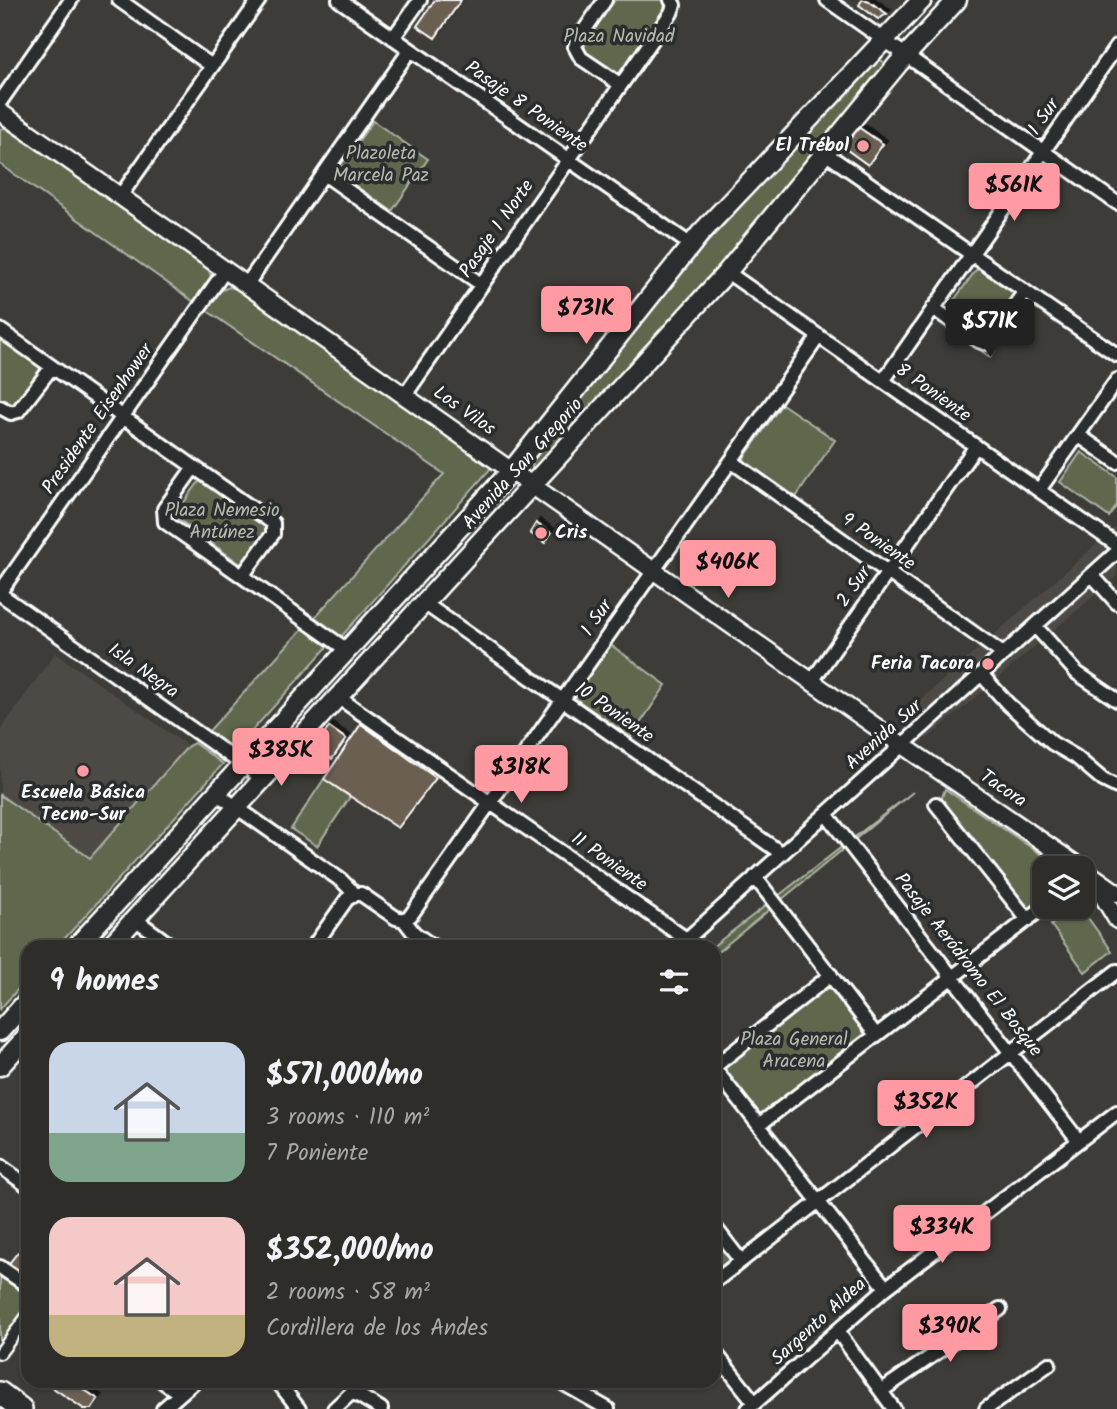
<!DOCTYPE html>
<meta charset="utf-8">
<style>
body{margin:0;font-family:Kalam,sans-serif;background:#3a3936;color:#f1f3f6;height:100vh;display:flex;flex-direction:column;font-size:26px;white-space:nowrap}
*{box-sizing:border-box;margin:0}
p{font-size:23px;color:#a7a8a8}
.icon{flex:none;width:38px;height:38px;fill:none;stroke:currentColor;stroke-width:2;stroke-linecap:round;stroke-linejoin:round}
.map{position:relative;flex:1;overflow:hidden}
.sheet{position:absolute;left:21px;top:940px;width:700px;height:448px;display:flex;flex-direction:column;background:#2e2d2a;border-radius:21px;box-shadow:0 2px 5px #0004,0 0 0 2px #494947}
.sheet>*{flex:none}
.tools{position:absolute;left:1032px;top:856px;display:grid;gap:14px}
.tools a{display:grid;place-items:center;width:63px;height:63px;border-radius:14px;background:#2e2d2a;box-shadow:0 2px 5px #0004,0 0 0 2px #494947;font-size:35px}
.price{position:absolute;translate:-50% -60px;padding:0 16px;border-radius:7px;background:#ff9aa2;color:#111;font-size:23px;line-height:46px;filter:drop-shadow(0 2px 4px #0008)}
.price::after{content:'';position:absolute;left:50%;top:42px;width:21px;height:16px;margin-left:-10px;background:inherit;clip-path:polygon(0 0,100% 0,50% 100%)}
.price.selected{background:#222;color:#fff}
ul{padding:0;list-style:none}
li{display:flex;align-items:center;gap:21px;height:175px;padding:0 28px}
li span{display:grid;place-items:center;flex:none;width:196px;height:140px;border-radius:21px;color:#555}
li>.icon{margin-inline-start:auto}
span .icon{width:84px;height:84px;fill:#fffc;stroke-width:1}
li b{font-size:30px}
h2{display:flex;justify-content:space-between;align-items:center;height:84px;padding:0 28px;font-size:30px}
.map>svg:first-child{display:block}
.built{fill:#4e4a44}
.green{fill:#5e674e;stroke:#aeb3a6;stroke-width:2}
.building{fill:#6a5e51;stroke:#fff;stroke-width:2;filter:url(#shadow)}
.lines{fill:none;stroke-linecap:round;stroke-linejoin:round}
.pedestrian-casing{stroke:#fff;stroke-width:15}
.minor-casing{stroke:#fff;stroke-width:18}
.tertiary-casing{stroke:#fff;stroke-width:21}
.secondary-casing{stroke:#fff;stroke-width:23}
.primary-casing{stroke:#fff;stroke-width:26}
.pedestrian{stroke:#2a2d2e;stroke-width:10}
.minor{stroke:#2a2d2e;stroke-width:12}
.tertiary{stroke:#2a2d2e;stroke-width:16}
.secondary{stroke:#2a2d2e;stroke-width:18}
.primary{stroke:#2a2d2e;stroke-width:21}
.poi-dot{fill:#ff9aa2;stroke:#2a2d2e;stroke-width:2.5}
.labels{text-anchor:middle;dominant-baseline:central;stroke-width:7;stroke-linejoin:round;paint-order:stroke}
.park-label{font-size:19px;fill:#b7bbaf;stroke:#2a2d2e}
.street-label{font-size:19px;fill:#fff;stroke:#2a2d2e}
.poi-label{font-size:19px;font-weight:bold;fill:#fff;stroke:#2a2d2e;text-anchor:end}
</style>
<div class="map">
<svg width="1117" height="1409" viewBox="0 0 1117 1409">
<defs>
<filter id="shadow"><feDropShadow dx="4" dy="-4" stdDeviation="0" flood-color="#0009"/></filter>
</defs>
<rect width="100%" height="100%" fill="#3d3c38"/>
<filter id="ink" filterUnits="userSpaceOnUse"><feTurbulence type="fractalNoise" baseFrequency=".0143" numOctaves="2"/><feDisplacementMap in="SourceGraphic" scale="14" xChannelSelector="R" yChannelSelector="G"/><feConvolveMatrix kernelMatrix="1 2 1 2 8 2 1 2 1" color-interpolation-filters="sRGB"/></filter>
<g filter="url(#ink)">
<path class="built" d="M1117,526V576L927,739L899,719Z
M55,653L188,746L90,858L0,795V731Z"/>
<path class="green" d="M615,0H664L667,10L619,76L589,56L584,49L588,38Z
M881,60L887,65L719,272L538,470L532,469L533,459L546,441L703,247L875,62Z
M373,121L428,159L392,211L336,172Z
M5,128L118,203L208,268L212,279L197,304L0,164V129Z
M980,269L1027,302L990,357L939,321L976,270Z
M229,287L240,290L492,467L341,637L315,617L444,474L206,310L220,291Z
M0,336L41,368V373L18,405L11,408L0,401Z
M782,404L835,440L796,497L746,463L744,458Z
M1081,452L1117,477V505L1109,517L1060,482Z
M201,479L269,528L242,565L174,516Z
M303,628L329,645L233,752L207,733Z
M611,645L666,685L631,737L576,699V693Z
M194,743L223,764L57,947H28V978L0,1009V795L90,858L188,746Z
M324,779L350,797L317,846L291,829Z
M945,789L1061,868H1045V898L1026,912L941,800Z
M913,792L714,955V947H712Z
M1076,907H1080L1112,951L1085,972L1051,925Z
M828,986L866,1034L759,1117L722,1068Z
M714,1236L732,1259L714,1272Z
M0,1276L28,1296V1304L0,1343Z"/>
<path class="building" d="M435,0H461L435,38L417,26Z
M862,0H867L887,14L878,19L859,5Z
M858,127L883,144L868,165L843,147Z
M536,523L551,533L545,543L530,533Z
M361,724L436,778L398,828L324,779Z
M329,727L346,739L332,759L315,747Z
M18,1252L28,1259L26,1280L7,1266Z
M43,1381H71L98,1399L91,1409H84Z"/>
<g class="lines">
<defs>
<path id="pedestrian" d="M0,1353L28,1315"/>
<path id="minor" d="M119,0L212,66
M339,0L691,245
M605,0L577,41L575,47L581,58L621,85
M827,0L1117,203
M393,38L420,0
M0,102L71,0
M825,153L1117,355
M324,174L482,285
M121,195L259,0
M727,272L1117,545
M247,284L410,50
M933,308L979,341L985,343L991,339L1025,291
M0,330L273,523V534L242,576
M883,381L1117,46
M405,395L671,13L674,5L671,0
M0,407L11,413L18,411L52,367
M1078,435L1117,462
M731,461L1003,654
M194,467L164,509L165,522L347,650
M1039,490L1117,380
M1092,575L1117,603
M0,592L226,269
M0,594L263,779
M424,603L781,853
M1035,626L1077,673L1117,700
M981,674L1008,704L1052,743L1076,757L1103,780L1117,787
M812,681L976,446
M338,697L686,939
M216,793L342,881L355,894H361L396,918L404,920L414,933L434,947
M936,804L1028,920
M826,814L1079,1141
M755,877L876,1035
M135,919L173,947
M404,920L411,915L819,336
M313,947L347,899L355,894
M678,947L1117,552
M714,1067L831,975
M714,1068L886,1288
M759,1125L1045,906
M0,1166L28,1186
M714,1226L741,1261
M0,1267L28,1286
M714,1282L1117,971
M838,1332L894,1409
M714,1351L755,1403
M162,1381L180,1394
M277,1381L299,1409
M559,1381L608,1409
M881,1391L1000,1309
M353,1392L381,1409
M163,1409L195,1381
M334,1409L364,1381
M748,1409L886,1288L1117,1112
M986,1409L1049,1364"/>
<path id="tertiary" d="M0,112L902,745L1081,868
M1089,873L1117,920
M1093,876L1117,893"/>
<path id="secondary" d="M76,947L512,470L700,234L922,0
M109,947L727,272L898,64L957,0
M0,1031L28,1000
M0,1066L28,1035"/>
<path id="primary" d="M0,1393L21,1409"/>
</defs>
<use href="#pedestrian" class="pedestrian-casing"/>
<use href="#minor" class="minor-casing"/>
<use href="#tertiary" class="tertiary-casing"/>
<use href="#secondary" class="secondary-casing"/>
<use href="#primary" class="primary-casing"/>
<use href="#pedestrian" class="pedestrian"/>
<use href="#minor" class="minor"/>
<use href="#tertiary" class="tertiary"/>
<use href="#secondary" class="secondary"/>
<use href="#primary" class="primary"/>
</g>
</g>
<g class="poi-dot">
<circle cx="863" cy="146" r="7"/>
<circle cx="541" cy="533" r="7"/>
<circle cx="988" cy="664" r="7"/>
<circle cx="83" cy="771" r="7"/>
</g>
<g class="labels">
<g class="park-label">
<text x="619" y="37">Plaza Navidad</text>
<text x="381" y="154">Plazoleta<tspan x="381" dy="22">Marcela Paz</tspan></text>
<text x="222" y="511">Plaza Nemesio<tspan x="222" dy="22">Antúnez</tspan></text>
<text x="794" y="1040">Plaza General<tspan x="794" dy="22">Aracena</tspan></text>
</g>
<g class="street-label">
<text transform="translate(526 107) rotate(35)">Pasaje 8 Poniente</text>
<text transform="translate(1044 117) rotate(-55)">1 Sur</text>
<text transform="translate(497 229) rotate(-55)">Pasaje 1 Norte</text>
<text transform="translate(933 393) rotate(35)">8 Poniente</text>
<text transform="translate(464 411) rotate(35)">Los Vilos</text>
<text transform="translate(98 419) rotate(-55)">Presidente Eisenhower</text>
<text transform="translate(523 464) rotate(-48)">Avenida San Gregorio</text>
<text transform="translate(878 542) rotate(35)">9 Poniente</text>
<text transform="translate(854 587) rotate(-55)">2 Sur</text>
<text transform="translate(597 618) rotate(-55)">1 Sur</text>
<text transform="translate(143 671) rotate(35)">Isla Negra</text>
<text transform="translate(614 713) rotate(35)">10 Poniente</text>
<text transform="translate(884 735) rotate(-42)">Avenida Sur</text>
<text transform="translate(1003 789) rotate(34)">Tacora</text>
<text transform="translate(609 862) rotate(35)">11 Poniente</text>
<text transform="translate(968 965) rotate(52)">Pasaje Aeródromo El Bosque</text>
<text transform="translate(819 1322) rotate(-42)">Sargento Aldea</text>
</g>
<g class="poi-label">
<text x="849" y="146">El Trébol</text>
<text x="555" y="533" text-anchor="start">Cris</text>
<text x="974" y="664">Feria Tacora</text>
<text x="83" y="793" text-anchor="middle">Escuela Básica<tspan x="83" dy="22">Tecno-Sur</tspan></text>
</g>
</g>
</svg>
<div class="tools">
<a><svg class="icon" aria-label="layers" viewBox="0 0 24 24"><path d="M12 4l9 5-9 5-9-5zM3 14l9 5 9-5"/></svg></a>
</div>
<b class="price" style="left:1014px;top:223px">$561K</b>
<b class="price" style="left:586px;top:346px">$731K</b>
<b class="price selected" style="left:990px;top:359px">$571K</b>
<b class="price" style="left:728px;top:600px">$406K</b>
<b class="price" style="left:281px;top:788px">$385K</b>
<b class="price" style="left:521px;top:805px">$318K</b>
<b class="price" style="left:926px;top:1140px">$352K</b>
<b class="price" style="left:942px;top:1265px">$334K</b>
<b class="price" style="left:950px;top:1364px">$390K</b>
<section class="sheet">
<h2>9 homes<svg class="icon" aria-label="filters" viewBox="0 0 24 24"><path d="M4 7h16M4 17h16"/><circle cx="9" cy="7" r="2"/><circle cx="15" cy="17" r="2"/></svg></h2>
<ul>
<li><span style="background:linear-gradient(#c9d6e8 65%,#7fa58c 0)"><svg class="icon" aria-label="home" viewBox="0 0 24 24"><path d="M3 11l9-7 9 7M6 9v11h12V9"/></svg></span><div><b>$571,000/mo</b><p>3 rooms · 110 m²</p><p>7 Poniente</p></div></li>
<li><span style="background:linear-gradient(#f6c9c9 70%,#c2b280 0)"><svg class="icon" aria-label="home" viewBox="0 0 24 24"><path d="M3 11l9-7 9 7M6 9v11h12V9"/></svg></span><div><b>$352,000/mo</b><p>2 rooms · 58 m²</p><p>Cordillera de los Andes</p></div></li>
</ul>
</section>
</div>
